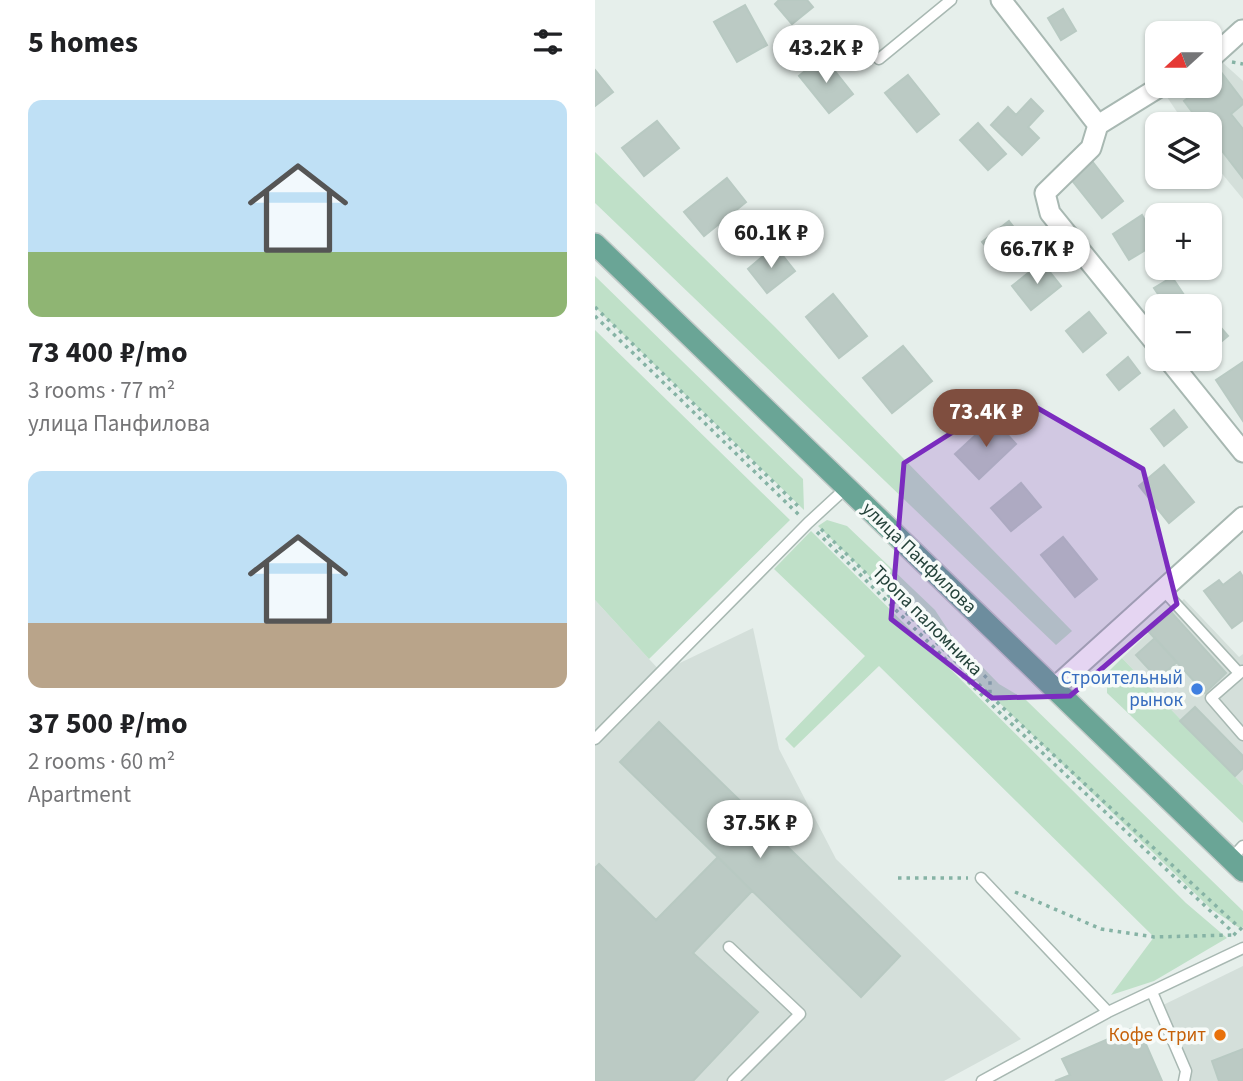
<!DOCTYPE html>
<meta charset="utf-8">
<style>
body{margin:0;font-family:"Source Sans 3",sans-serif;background:#f6f6f6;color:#202124;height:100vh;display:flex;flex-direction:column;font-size:26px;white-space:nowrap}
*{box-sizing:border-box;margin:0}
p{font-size:23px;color:#757577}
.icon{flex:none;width:38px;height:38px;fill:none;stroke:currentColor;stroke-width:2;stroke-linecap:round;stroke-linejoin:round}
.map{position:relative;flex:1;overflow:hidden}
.details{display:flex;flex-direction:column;background:#fff;width:595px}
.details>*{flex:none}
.needle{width:46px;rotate:249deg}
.tools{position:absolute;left:550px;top:21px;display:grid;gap:14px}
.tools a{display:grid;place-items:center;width:77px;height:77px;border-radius:14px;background:#fff;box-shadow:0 2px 5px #0004;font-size:35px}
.price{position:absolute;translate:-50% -60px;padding:0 16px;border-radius:24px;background:#fff;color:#222;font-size:23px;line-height:46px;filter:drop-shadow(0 2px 4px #0008)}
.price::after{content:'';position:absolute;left:50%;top:42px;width:21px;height:16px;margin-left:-10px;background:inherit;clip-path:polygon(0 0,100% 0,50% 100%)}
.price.selected{background:#7f4e3f;color:#fff}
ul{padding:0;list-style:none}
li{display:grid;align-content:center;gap:14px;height:371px;padding:0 28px}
li span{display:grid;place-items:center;height:217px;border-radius:14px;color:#555}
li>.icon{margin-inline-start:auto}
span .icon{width:126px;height:126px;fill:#fffc;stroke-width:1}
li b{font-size:30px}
h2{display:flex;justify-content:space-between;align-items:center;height:84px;padding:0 28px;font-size:30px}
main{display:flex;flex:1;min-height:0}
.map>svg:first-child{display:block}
.built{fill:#d4dfda}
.green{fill:#bfe0c8}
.building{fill:#bbcac4;stroke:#b8c9c2;stroke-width:2}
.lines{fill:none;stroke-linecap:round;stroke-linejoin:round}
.service-casing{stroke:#a8b8b2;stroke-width:13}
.minor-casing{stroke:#a8b8b2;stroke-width:23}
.primary-casing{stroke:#c2cac8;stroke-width:24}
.path{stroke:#86b3a5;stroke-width:3.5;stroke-dasharray:3.5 5;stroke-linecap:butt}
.service{stroke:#fff;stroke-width:10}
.minor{stroke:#fff;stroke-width:19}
.primary{stroke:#6aa596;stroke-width:21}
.marked{fill:#7b2cbf;fill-opacity:0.2;stroke:#7b2cbf;stroke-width:5;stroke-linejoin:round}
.shop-dot{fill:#3f7fe0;stroke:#f7fbf9;stroke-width:2.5}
.food-dot{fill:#e8710a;stroke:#f7fbf9;stroke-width:2.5}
.labels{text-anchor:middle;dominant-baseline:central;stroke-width:7;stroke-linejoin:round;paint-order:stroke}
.street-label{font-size:19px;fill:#24423a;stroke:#f7fbf9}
.shop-label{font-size:19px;fill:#366cbe;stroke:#f7fbf9;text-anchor:end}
.food-label{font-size:19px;fill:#c56008;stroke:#f7fbf9;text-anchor:end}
</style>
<main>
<section class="details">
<h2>5 homes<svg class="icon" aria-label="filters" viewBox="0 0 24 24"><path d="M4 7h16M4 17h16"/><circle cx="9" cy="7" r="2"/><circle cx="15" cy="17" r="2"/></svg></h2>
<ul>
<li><span style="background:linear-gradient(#bfe0f5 70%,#8fb573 0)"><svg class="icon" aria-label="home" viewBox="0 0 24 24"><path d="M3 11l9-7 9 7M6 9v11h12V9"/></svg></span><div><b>73 400 ₽/mo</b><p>3 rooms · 77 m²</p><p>улица Панфилова</p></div></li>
<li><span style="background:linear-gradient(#bfe0f5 70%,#b9a48a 0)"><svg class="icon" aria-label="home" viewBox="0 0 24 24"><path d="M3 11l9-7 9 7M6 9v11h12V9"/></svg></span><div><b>37 500 ₽/mo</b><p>2 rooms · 60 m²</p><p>Apartment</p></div></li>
</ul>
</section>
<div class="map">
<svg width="648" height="1081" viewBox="0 0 648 1081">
<rect width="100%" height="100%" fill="#e6efeb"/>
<path class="built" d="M627,62L648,81V199L614,158V124H590L570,94L585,86H614V69Z
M589,599L644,657L648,654V785L527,658Z
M0,600L66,672L158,628L184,749L241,859L426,1039L349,1081H0Z
M648,966V1081H589L591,1071L564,1007Z"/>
<path class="green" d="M0,152L180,327L477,631L461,645L0,203Z
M0,276L208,479L209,510L0,307Z
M0,330L195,520L54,659L0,600Z
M232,520L252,526L340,610L357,636L404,684L431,700L648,911V927L646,929L615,908L223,526Z
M216,531L591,903L632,938L559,981L516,995L559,937L284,666L199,748L190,739L270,656L179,569Z
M527,658L648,785V823L512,693V673Z"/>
<path class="building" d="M184,0H212L218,7L197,24L180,4Z
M150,5L172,45L142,62L119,22Z
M468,9L481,31L466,40L453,18Z
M228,56L258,94L234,113L204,76Z
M0,70L18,92L0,106Z
M626,72L648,101V104L636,114L648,129V178L614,134V124H606L589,101L609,86H614V81Z
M313,75L344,114L322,132L290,93Z
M436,99L448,111L433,127L444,138L427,155L396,125L413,107L421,115Z
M62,121L84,148L49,176L27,148Z
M383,123L411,154L393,170L365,140Z
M497,161L528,201L507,218L475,178Z
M132,178L151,202L109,236L89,212Z
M547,215L562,243L534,260L518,234Z
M414,221L432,244L406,265L387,242Z
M180,246L200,271L172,293L153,269Z
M447,262L466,286L436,310L417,286Z
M577,277L593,301L584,306H571L559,288Z
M238,294L272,336L244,358L211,317Z
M494,312L511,333L488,352L471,331Z
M614,314L633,336L614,352Z
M308,346L337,381L297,413L268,378Z
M533,357L545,373L524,390L512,375Z
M648,362V421L621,380Z
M579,410L592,427L569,446L556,429Z
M398,419L421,444L384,479L360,454Z
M569,465L599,502L574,523L544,486Z
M426,483L446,507L416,531L396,508Z
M468,537L502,579L480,597L446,555Z
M645,572L648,577V620L637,628L609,591L624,580L628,585Z
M576,612L631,673L610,693L554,632Z
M560,638L582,662L563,679L541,655Z
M600,707L648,756V768L640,776L585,721Z
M64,722L305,956L266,997L25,762Z
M123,857L157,891L98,953L163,1012L98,1081H0V868L4,864L61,920Z
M543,1026L567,1081H460L475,1075L467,1059Z
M648,1049V1081H624L617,1061Z"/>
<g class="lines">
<defs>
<path id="service" d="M284,59L356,0
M569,591L644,673
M647,671L616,698L648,735
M0,739L213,523L251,488
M636,859L648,846
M386,878L513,1012
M134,947L205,1014L138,1081
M557,992L591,1071L589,1081
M387,1081L513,1012L648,948"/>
<path id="minor" d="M406,0L503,125
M614,60L647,30
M562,345L455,213L450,193L496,148L503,125L566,86
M573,359L648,452
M459,688L648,517"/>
<path id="primary" d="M0,244L648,871"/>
</defs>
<use href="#service" class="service-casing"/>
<use href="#minor" class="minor-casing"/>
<use href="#primary" class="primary-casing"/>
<path class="path" d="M637,62L648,64
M0,307L206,509
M0,316L204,515
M226,529L406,706L648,931
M222,532L403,711L643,937
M362,662L372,659L395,681V694
M303,878H373
M420,892L506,929L559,937L638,935"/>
<use href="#service" class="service"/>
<use href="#minor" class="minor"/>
<use href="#primary" class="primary"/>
</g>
<path class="marked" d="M418,394L548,469L582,604L475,696L397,698L296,619L309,463Z"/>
<circle class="shop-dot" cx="602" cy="689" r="7"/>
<circle class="food-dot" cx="625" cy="1035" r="7"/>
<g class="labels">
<g class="street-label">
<text transform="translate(324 558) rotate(44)">улица Панфилова</text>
<text transform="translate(332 621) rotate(45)">Тропа паломника</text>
</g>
<g class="shop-label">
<text x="588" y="678">Строительный<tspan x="588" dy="22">рынок</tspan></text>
</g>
<g class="food-label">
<text x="611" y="1035">Кофе Стрит</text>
</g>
</g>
</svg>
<div class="tools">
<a><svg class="needle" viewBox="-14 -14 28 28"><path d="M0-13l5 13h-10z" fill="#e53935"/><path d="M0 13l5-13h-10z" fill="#757577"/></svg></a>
<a><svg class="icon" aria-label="layers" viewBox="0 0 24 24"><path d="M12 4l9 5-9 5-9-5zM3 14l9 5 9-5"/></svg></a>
<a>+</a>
<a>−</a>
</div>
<b class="price" style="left:231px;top:85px">43.2K ₽</b>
<b class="price" style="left:176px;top:270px">60.1K ₽</b>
<b class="price" style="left:442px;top:286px">66.7K ₽</b>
<b class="price selected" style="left:391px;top:449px">73.4K ₽</b>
<b class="price" style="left:165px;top:860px">37.5K ₽</b>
</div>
</main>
